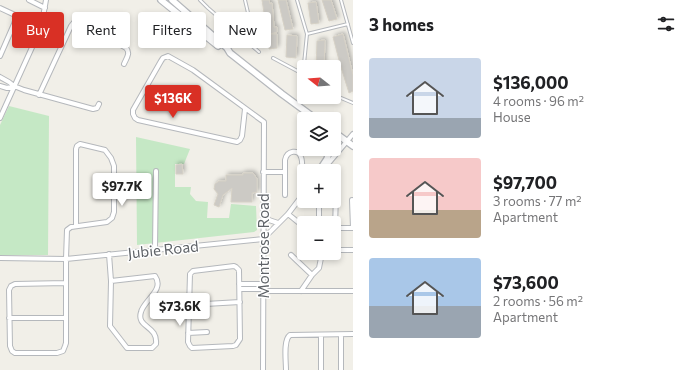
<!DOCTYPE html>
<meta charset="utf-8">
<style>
body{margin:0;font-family:Commissioner,sans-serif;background:#f2f2f2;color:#202124;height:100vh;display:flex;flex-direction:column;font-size:15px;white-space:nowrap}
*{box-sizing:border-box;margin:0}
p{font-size:13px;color:#757577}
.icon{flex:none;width:22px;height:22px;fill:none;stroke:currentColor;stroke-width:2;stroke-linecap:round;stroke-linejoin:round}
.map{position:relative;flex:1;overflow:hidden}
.sheet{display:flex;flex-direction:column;background:#fff;width:340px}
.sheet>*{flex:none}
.top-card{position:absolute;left:12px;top:12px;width:281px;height:36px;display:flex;gap:8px}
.needle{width:26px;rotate:287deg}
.fabs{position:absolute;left:297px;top:60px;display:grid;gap:8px}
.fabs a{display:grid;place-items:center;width:44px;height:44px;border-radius:4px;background:#fff;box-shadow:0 2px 6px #0003;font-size:20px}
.price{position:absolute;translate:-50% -34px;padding:0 9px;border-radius:4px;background:#fff;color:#222;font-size:13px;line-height:26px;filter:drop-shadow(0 1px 2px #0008)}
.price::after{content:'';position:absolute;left:50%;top:24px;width:12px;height:9px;margin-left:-6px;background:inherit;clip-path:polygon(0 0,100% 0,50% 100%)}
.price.current{background:#d93025;color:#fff}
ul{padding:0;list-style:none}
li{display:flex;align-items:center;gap:12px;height:100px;padding:0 16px}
li span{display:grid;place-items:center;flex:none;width:112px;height:80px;border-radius:4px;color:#555}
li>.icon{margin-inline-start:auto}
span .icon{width:48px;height:48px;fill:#fffc;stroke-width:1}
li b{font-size:17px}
h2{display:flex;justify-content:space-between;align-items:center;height:48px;padding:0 16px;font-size:17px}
.chip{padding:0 14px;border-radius:4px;background:#fff;box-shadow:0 2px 6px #0003;font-size:14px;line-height:36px}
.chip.current{background:#d93025;color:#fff}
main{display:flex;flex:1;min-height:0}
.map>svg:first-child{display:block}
.green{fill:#c5e8c5}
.building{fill:#cccac5;stroke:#d6d1c6;filter:url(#shadow)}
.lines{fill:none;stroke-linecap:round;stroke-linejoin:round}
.service-casing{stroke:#b5b8bc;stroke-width:4}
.minor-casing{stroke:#b5b8bc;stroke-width:6}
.tertiary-casing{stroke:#b5b8bc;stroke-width:8}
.service{stroke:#fff;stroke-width:2}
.minor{stroke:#fff;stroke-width:4}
.tertiary{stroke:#fff;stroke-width:5.5}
.labels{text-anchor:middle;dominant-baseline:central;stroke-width:3;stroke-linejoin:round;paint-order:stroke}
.street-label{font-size:15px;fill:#5f6368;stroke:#fff}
</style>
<main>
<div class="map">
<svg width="353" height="370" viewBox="0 0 353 370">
<defs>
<filter id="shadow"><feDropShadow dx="2" dy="-2" stdDeviation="2" flood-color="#0004"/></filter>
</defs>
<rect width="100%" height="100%" fill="#f1efe8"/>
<path class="green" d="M9,106L49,116L48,255H0V125Z
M136,137L190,149L184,164H175V187H191L190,194L196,201L208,202L207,218H229L231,204L256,206L257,230L254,232L137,245Z"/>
<path class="building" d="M262,0H269L270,4L272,3L274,27H277V32L270,34H277V48L269,49L267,26H266Z
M278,0H286L293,29L285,30Z
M322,0H331L337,19L329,21Z
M316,2L319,23L311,24L308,3Z
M343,34L353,75V91L349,93L340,64L333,37Z
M287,35L297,36L296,58L286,57Z
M325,40L324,67H316L317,41Z
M182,164L183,174H176V165Z
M243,173H253L257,179V192L252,193V202H231L232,188L223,195L219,207L214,205L218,194L214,189L215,184L219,181H226V175H243Z"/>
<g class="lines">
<defs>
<path id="service" d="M200,0L208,8L259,52
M245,0L253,34L249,43
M297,0L307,34L303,74
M341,0L353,43
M307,34L348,24
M273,58L303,74
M334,95L353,103"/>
<path id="minor" d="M29,0L45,8
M0,8L15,15L16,18L14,24L0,56
M0,77L9,82L14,86L24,90L93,109L97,108L99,104
M0,86L7,88L14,86
M39,95L71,26L75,21L80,22L126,48C131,53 126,59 124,64
M245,109L242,136L240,140L237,142L138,120L135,118L133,114V110L161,61L163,58L168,56L193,70L264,122L263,370
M0,118L39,32L43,17L46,0
M322,171L353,134
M263,172H285
M285,195V160C287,150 299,149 301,157C303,162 302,169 302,174
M352,200L353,228
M319,204V223
M288,214L304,227
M264,215L269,220L278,223
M334,228H353
M335,228L336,194
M155,249L156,171
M334,250H353
M109,254L111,281
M291,255L312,275
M0,258L66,259L263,239L288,214L304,193
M234,266L236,267L239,270L240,339L236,345L233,346L192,348L190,346L188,342L190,274L193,271Z
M155,276C165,290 144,300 141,312C136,328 158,325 156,344L152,348H127L110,326L111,281Z
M66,283L15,284L11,286L9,290L10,346L12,351L15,353H57L63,351L65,346L66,343V259L67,230L71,227L107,222L112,218L114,212V166L111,158L105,150L80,144L77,146L76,149V226
M239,284H263
M240,289H263
M263,291H353
M301,291L312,275L319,268L321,258L324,253
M188,305L240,302
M9,318H65
M188,333L207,332
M321,335V370
M341,335V370
M286,370C286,361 283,340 290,335L353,334"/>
<path id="tertiary" d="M161,0L218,46
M172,0L227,48L230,53L282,94L316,119
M334,132L353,146
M319,171L327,159L330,149"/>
</defs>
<use href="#service" class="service-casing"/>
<use href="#minor" class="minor-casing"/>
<use href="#tertiary" class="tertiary-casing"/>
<use href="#service" class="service"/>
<use href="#minor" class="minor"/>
<use href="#tertiary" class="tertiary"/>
</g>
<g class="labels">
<g class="street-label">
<text transform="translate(263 246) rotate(-90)">Montrose Road</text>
<text transform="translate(163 249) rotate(-6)">Jubie Road</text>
</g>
</g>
</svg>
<div class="fabs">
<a><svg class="needle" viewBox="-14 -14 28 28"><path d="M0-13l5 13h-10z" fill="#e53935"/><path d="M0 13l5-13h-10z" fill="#757577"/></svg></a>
<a><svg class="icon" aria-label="layers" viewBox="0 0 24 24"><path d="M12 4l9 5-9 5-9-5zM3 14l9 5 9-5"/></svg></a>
<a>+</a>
<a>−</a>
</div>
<b class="price current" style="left:173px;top:119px">$136K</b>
<b class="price" style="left:122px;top:207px">$97.7K</b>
<b class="price" style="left:180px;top:327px">$73.6K</b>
<div class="top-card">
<a class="chip current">Buy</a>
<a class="chip">Rent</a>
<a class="chip">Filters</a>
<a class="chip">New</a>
</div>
</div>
<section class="sheet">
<h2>3 homes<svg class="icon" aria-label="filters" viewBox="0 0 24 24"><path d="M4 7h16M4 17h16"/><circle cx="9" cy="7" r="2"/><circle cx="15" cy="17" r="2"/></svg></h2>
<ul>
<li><span style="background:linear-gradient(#c9d6e8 75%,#9aa5b1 0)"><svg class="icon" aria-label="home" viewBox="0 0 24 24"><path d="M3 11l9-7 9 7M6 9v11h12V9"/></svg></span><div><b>$136,000</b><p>4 rooms · 96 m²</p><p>House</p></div></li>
<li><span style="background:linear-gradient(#f6c9c9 65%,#b9a48a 0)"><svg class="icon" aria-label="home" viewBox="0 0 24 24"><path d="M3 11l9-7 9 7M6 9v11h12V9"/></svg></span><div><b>$97,700</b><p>3 rooms · 77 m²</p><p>Apartment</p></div></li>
<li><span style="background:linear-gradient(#a9c7e8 60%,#9aa5b1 0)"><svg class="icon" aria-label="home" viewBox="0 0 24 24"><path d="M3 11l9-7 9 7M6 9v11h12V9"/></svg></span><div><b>$73,600</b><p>2 rooms · 56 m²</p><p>Apartment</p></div></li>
</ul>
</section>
</main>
